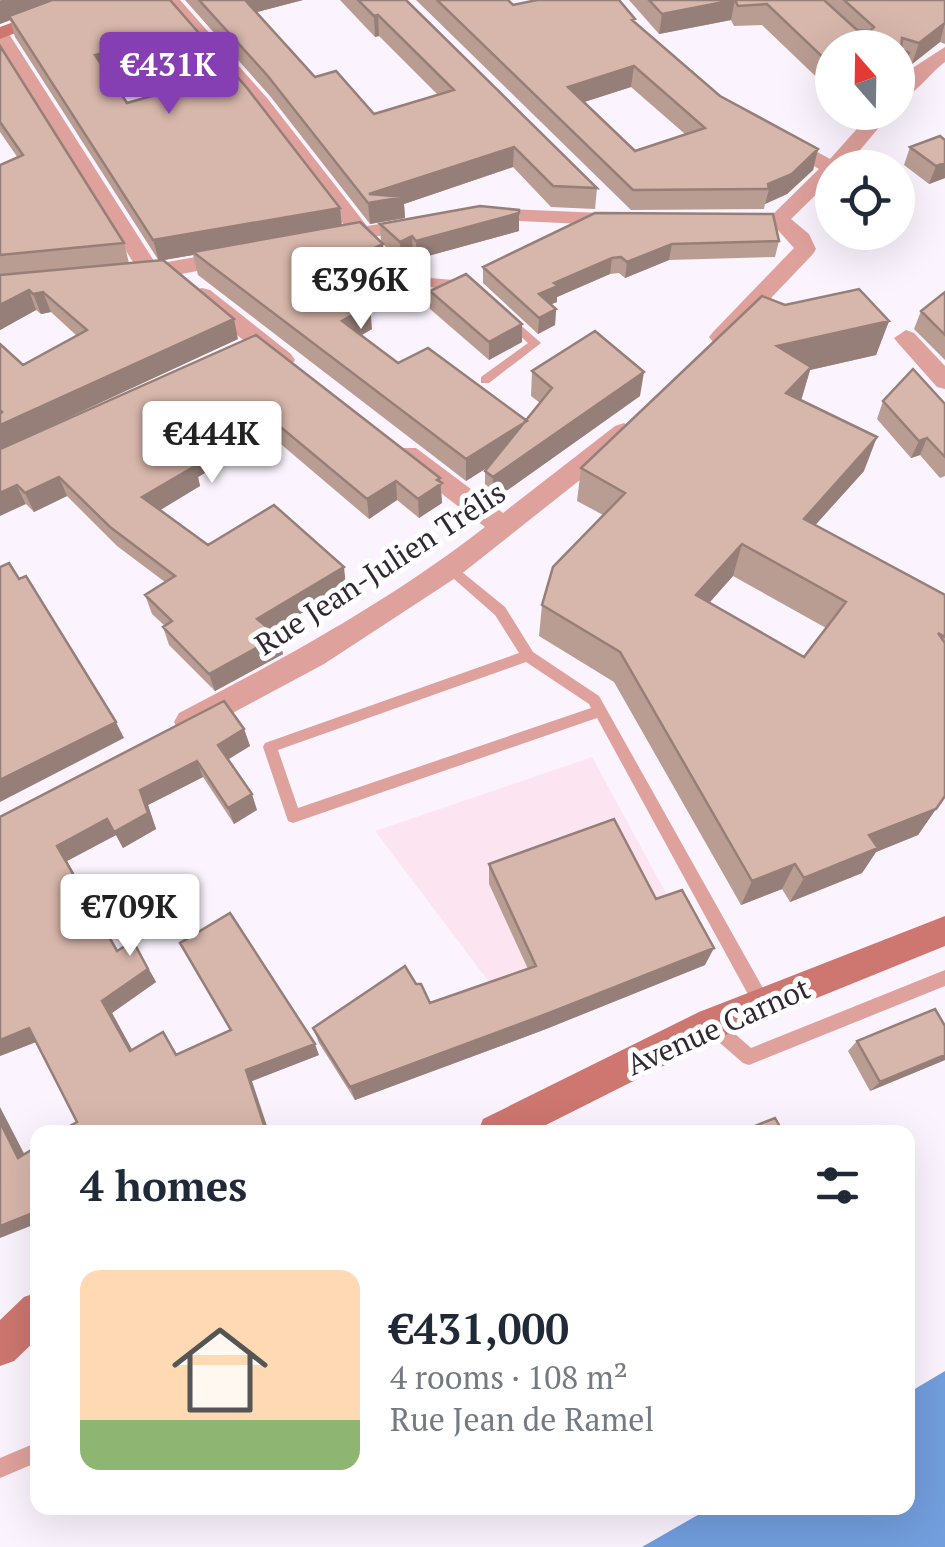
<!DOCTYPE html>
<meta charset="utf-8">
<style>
body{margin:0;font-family:"PT Serif",serif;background:#f6f6f7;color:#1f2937;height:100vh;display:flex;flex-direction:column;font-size:38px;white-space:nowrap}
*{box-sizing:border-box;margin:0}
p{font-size:32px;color:#747a83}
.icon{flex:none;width:55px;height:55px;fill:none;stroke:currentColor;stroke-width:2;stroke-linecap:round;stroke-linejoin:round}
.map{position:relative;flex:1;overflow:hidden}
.drawer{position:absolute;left:30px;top:1125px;width:885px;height:390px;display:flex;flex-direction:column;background:#fff;border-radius:20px;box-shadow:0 10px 40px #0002}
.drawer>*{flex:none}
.needle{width:65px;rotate:340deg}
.fabs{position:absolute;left:815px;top:30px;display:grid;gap:20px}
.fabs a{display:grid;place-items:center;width:100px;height:100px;border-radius:50%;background:#fff;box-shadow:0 10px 40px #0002;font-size:50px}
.price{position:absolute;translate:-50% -85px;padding:0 22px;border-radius:10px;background:#fff;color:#222;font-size:32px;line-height:65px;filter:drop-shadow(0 2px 5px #0008)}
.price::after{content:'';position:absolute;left:50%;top:60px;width:30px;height:22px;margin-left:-15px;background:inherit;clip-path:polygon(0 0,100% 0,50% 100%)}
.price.active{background:#853fb2;color:#fff}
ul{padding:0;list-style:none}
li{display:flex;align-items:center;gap:30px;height:250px;padding:0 50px}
li span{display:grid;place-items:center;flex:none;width:280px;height:200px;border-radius:20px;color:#555}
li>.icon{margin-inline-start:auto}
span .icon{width:120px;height:120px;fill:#fffc;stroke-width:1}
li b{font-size:42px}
h2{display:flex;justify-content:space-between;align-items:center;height:120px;padding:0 50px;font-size:42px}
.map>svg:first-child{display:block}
.commercial{fill:#fce5f1}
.water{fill:#729edd}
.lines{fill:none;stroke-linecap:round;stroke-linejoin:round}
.lane{fill:#dfa19c;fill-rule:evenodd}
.street{fill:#dfa19c;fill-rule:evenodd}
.secondary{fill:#ce7670;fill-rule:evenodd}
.wall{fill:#b99d93;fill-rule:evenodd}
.shaded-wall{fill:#967f78}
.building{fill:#d7b6ab;stroke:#967f78;stroke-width:2.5;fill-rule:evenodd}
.labels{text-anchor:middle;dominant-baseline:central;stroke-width:10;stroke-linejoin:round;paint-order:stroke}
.street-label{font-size:30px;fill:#302933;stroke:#fff}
</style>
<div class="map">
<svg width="945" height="1547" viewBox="0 0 945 1547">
<rect width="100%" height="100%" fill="#fbf3fe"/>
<path class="commercial" d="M592,757L705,965L553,1026L523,1033L514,1015L375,831Z"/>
<path class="water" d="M945,1371V1547H642L710,1508H908V1393Z"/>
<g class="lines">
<path class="lane" d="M371,240C388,250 399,267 419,275C435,281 455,277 469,284C434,302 388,269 366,243Z
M508,314L541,343L489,383H481V377L528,343L504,321V315Z
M451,563L505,607L533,652L599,696L768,997L770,1003L768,1009L762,1011L756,1009L597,718L293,823L288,821L263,747L265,743L519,653L495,615L446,572L444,568ZM526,662L589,704L591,708L298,808L278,750Z
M945,970V986L749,1065L743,1063L705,1030L703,1024L705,1018L711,1016L717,1018L751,1048Z
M38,1442V1462L0,1478V1458Z"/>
<path class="street" d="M161,0H180L267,98L367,226L422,217L430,219L433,224L430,229L321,244L318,239L321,234L347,229L253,106Z
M0,28L9,34L156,264L235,250L246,257L243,262L151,280H124L121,275L124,270L136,267L0,49Z
M945,47V62C930,73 914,96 898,102V85L911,69Z
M872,112H892L845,168H832V179L791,219L809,234L816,249L813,254L729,342H713L709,337L713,332L794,248L768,219L819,169L775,144V136H789L830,159Z
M482,208L626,214L637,220L626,226L474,219L471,214L474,209Z
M202,288L210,290L291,354L295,360L291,366H275L194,300L191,295L194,290Z
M906,330L914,333L945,366V389L937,387L898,343L894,338Z
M624,423L636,432L633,438L460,575L324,664L199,731L189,734L179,731L174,722L179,713C285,658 390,601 485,527L398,460L395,454L398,448H416L503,513L615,426Z"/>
<path class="secondary" d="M74,0H100L0,39V27Z
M945,916V946L723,1036L532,1132H478L483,1119L699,1012Z
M38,1292V1338L14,1361L0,1366V1320L24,1297Z"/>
</g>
<path class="wall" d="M0,0H170L340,208L342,226L381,242L380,224L519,231L417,259L413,254L401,260L383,244L385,268L345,287L372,329L361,335L398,363L526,420L540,403L531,396L532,371L640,396L492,501L485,495V471L488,467L466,481L198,275L193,255L162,260L238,339L0,449V344L23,365L77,336L51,312L41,314L36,310L0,330V165L18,158L0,132V46L124,243L129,263L159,261L15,37L10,20L0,24ZM160,60L183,87L127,103L107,74Z
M185,0H303L257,12L258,14L315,77L374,114L438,95L379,36L375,37L340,0H406L597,188L595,209L551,207L513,167L404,204L405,218L370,224L270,96Z
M416,0H508L513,5L634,22L720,96L818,149L813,170L787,194L765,204L764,209L631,210ZM631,87L685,134L635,151L583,102Z
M629,0H945V44L940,42L912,64L906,62L902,74L832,48V92L762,25L734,26L731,20L659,34Z
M945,140V178L929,184L904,165L910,147Z
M595,213L779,241L775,257L669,260L625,278L619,273L610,274L557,297V302L551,304L556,309L555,325L538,334L483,283V267Z
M430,291L522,324V342L489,360L430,309Z
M945,292V360L914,329L921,311Z
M785,305L889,321L876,355L810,370L801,400L864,471L815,525L945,595V796L918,835L876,852L862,873L790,902L782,889L741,905L614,682L539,636L542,605L603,515L577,501L581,468ZM733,576L826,628L804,657L709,602Z
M256,335L440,478L442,503L419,518L397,500L369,519L269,434L198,477L200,486L159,510L208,545L346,586L272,631L278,636L283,654L215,691L169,645L163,627L165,626L152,614L145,595L165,582L117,546L67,496L34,512L26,504L0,449Z
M883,401L945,404V476L940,478L920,455L911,458L877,419Z
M244,729L250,746L228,759L257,810L234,824L203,777L148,805L156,829L123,848L116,835L67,861L118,950L133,941L156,982L112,1013L132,1050L163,1032L177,1054L319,1055L252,1081L77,1122L36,1042L0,1056V817Z
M489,864L656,899L705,965L546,1029L355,1100L319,1043L313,1028L416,984L430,1003L528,969L489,884Z
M945,1026V1060L870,1091L848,1051L857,1041Z"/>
<path class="shaded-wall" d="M2,0H63L0,24V1Z
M244,0H303L257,12L258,17Z
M735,0L731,20L659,34L662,14Z
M378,15L379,36L375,37L374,16Z
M945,23L940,42L912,64L919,43Z
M156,40L160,60L100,76L95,55Z
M909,53L902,74L898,79V65Z
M634,66L631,87L566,108L568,87Z
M514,147L513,167L404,204L405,218L370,224L368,203L369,194Z
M818,149L813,170L787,194L765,204L769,189L768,184Z
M945,163V178L929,184L936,166Z
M340,208L342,228L193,252V255L159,261L153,240Z
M519,213V231L417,259L416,241Z
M412,236L413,254L401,260L400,242Z
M383,244L385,268L327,295L324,272Z
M672,244L669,260L625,278L627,262Z
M612,258L610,274L557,297V302L538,310L539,294L554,283Z
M29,290L36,310L0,330V305Z
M43,292L51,312L41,314L33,294Z
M370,305L372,329L345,345L342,321Z
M556,309L555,325L538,334L539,318Z
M234,319L238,339L0,449V425Z
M889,321L876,355L810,370L801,401L776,427L777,346Z
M522,324V342L489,360V342Z
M644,372L640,396L492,501L493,477Z
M265,414L269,434L198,477L200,486L149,517L142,497L187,460Z
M527,421L526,443L466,481V459Z
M877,437L864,471L792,551L804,519Z
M927,438L920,455L911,458L919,441Z
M59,477L67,496L34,512L25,493Z
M440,478L442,503L419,518L418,499Z
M396,481L397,500L369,519L367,499Z
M17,485L26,504L0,516V493Z
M742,544L733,576L689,626L696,595Z
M344,567L346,586L262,637L257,619Z
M278,636L283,654L215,691L209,674Z
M116,722L124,738L0,802V780Z
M244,729L250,746L224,762L218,745Z
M197,761L203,777L148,805L156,829L123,848L116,835L67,861L126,964L57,846L107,819L140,790Z
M252,794L257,810L234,824L228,808Z
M936,809L918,835L876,852L862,873L790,902L804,878L869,835Z
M795,864L782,889L741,905L752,881Z
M133,941L156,982L112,1013L139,1062L130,1051L102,1001Z
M714,948L705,965L546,1029L355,1100L350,1087Z
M29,1028L41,1040L0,1056V1040Z
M315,1044L319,1055L252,1081L269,1132H245L246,1070Z
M945,1055V1060L870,1091L880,1082Z
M0,1107L31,1167L18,1158L0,1122Z
M38,1211V1223L0,1238V1226Z"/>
<path class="building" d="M52,0H170L247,88L340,208L153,240L9,16ZM156,40L194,84L127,103L95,55Z
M199,0H245L315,77L336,71L374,114L454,90L378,15L374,16L358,0H406L597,188L553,186L514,147L369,194L404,197L368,203L267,75Z
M437,0H508L513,5L537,0H619L635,19L632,20L720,96L818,149L792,174L768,184L769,189L633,190ZM634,66L705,128L635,151L568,87Z
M649,0H734L662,14Z
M735,0H824L857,30L870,31L874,27L844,0H945V23L919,43L902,38L901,49L909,53L898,65V48H832V66L767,4L738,6Z
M0,46L124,243L0,255V165L23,155L0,122Z
M940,136L945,140V163L936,166L910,147Z
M480,206L519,210V213L416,241L412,236L400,242L380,224Z
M595,213L773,214L779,241L672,244L627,262L621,257L612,258L554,283L558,286L539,294L556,309L539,318L483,267Z
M360,222L383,244L324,272L370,305L342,321L398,363L428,348L527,421L466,459L193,252Z
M163,260L234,319L0,425V414L2,412L0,410V344L23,365L87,330L43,292L33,294L29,290L0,305V275Z
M466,274L522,324L489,342L430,291Z
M859,289L889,321L777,346L811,367L786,393L877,437L804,519L945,595V637L938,633L945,643V796L936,809L869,835L878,848L804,878L795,864L752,881L620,652L542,605L553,567L625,493L581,468L762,296L785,305ZM742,544L846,602L804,657L696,595Z
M945,292V335L921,311Z
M595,331L644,372L493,477L485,471L552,388L532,371Z
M256,335L440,478L437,480L442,483L418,499L396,481L367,499L265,414L187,460L195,466L142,497L208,545L274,505L344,567L257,619L278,636L209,674L163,627L172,621L145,595L175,576L110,527L59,477L25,493L17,485L0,493V449Z
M913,369L945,404V457L927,438L919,441L883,401Z
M9,563L19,579L26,576L116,722L0,780V567Z
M224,701L244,729L218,745L252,794L228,808L197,761L140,790L148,813L114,832L107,819L57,846L117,951L133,941L148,969L102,1001L130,1051L163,1032L176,1055L231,1030L180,943L230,913L315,1044L246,1070L264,1125L245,1132H59L77,1122L29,1028L0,1040V817Z
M614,819L656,899L682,890L714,948L549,1013L350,1087L313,1028L405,966L416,984H421L430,1003L536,966L489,864Z
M935,1009L945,1026V1055L880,1082L857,1041Z
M775,1118L783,1132H740Z
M0,1122L18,1158L38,1146V1211L0,1226Z"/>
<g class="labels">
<g class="street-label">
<text transform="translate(380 568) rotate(-33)">Rue Jean-Julien Trélis</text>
<text transform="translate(718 1026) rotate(-24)">Avenue Carnot</text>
</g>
</g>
</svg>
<div class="fabs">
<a><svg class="needle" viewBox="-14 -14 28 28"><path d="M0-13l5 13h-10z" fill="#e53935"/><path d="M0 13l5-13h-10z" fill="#747a83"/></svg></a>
<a><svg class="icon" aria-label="locate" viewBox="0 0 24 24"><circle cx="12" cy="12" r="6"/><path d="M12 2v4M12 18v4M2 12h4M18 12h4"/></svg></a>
</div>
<b class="price active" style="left:169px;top:117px">€431K</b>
<b class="price" style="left:361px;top:332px">€396K</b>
<b class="price" style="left:212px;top:486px">€444K</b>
<b class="price" style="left:130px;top:959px">€709K</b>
<section class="drawer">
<h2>4 homes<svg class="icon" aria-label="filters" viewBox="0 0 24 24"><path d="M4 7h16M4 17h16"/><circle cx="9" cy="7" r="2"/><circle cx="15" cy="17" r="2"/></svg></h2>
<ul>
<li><span style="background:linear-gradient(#ffd9b3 75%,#8fb573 0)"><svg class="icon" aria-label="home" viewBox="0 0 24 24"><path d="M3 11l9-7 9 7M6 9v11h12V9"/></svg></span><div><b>€431,000</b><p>4 rooms · 108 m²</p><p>Rue Jean de Ramel</p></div></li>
</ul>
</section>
</div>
